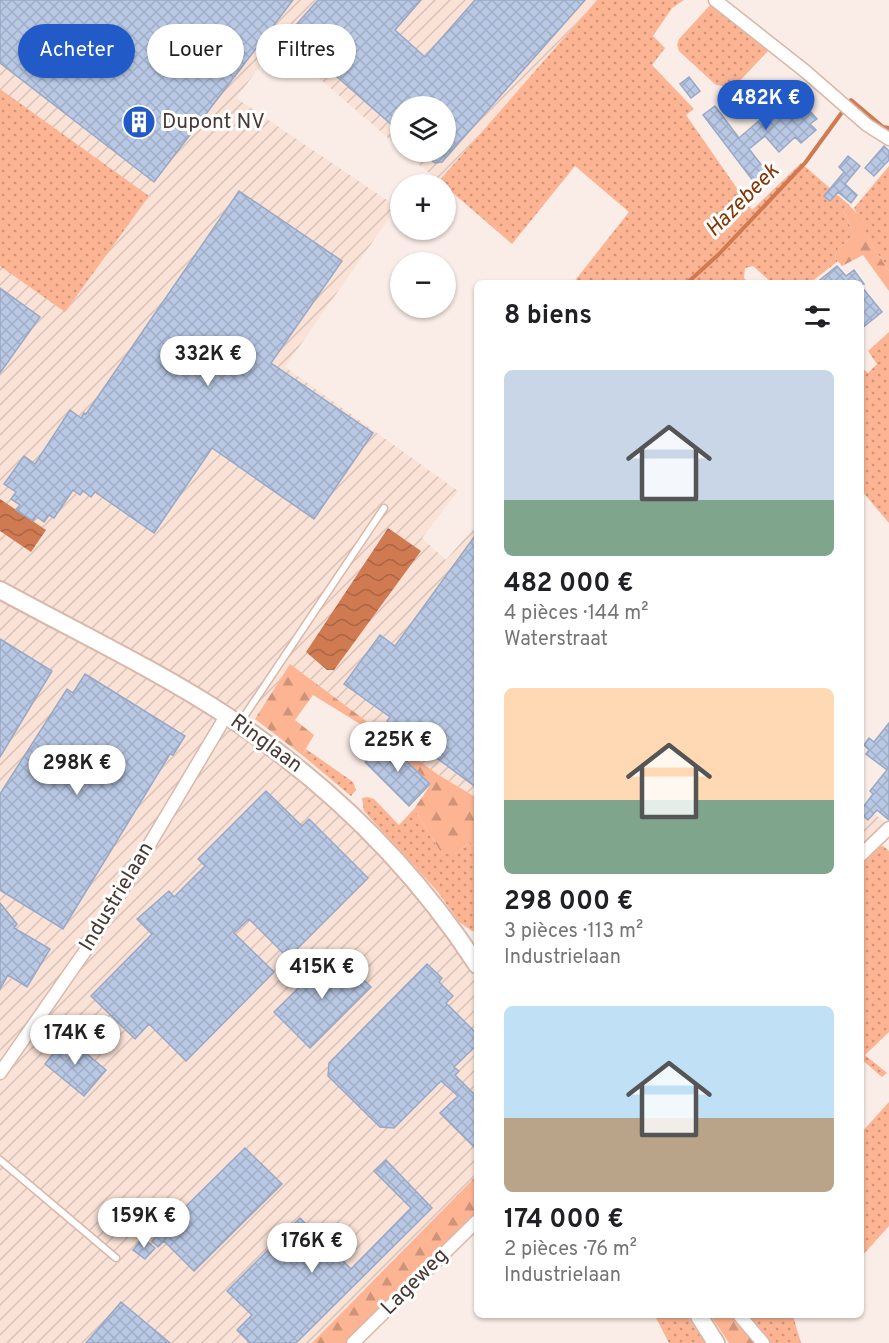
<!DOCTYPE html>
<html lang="fr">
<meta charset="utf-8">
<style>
body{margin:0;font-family:Overpass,sans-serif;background:#f2f2f2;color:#202124;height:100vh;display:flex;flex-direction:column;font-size:22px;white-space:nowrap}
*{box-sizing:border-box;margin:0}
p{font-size:20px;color:#757577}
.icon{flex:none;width:33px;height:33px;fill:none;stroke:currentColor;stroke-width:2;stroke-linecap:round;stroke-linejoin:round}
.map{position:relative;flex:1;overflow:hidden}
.drawer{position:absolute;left:474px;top:280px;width:390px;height:1038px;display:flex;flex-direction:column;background:#fff;border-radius:9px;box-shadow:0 2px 4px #0004}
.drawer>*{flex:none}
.hud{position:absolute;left:18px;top:24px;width:366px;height:54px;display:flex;gap:12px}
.buttons{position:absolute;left:390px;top:96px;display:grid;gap:12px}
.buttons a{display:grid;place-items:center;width:66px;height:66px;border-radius:50%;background:#fff;box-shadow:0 2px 4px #0004;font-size:30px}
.price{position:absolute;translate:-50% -51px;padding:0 14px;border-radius:21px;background:#fff;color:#222;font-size:20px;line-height:39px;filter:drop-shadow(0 2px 3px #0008)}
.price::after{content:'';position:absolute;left:50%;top:36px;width:18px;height:14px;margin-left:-9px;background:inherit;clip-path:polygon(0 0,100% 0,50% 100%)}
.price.current{background:#225ac7;color:#fff}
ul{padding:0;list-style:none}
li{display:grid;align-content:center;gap:12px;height:318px;padding:0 30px}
li span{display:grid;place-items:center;height:186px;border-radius:9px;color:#555}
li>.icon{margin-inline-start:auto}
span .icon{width:108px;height:108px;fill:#fffc;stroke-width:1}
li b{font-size:26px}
h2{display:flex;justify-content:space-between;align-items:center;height:72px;padding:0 30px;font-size:26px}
.chip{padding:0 21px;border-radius:27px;background:#fff;box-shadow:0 2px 4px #0004;font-size:21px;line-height:54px}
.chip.current{background:#225ac7;color:#fff}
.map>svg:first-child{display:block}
.industrial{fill:url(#industrial-furrows)}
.grass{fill:url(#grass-dots)}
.forest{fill:url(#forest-firs)}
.water{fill:url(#water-waves)}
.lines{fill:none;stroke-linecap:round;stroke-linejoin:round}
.stream{stroke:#cf7a51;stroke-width:4}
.building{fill:url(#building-cross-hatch);stroke:#99a8c4;stroke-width:1.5}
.lane-casing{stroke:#d9b8a9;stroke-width:9}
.street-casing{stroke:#d9b8a9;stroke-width:15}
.secondary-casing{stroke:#d9b8a9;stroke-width:20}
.lane{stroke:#fff;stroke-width:6}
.street{stroke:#fff;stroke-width:12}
.secondary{stroke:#fff;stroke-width:16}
.labels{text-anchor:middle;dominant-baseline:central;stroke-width:6;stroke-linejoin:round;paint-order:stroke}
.poi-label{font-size:21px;fill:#473a34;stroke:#fff;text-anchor:start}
.street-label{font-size:21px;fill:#473a34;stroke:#fff}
.water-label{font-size:22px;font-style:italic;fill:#853705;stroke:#fff}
</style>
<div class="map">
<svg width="889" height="1343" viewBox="0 0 889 1343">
<defs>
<pattern id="industrial-furrows" width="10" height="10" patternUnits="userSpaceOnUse" patternTransform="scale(1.5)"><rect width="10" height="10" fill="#fbe2d6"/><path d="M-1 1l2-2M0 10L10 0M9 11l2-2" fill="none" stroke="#d8c3b8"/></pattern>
<pattern id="grass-dots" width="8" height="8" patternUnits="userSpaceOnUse" patternTransform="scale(1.5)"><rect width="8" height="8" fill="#fcb493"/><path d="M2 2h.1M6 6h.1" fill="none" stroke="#ce9379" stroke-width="1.8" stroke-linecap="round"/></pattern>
<pattern id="forest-firs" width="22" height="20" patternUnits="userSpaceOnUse" patternTransform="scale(1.5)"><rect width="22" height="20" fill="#fcb493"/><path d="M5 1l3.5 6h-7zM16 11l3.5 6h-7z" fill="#ce9379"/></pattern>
<pattern id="water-waves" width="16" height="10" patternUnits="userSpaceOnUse" patternTransform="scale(1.5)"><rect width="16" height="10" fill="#cf7a51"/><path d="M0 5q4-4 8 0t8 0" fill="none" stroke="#aa6544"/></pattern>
<pattern id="building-cross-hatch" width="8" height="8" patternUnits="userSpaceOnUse" patternTransform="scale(1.5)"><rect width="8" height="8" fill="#b9c9e5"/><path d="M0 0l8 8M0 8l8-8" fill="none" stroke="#a0adc5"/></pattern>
</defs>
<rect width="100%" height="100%" fill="#faece6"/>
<path class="industrial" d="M0,0H597L439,181L404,152H446V106H400V148L278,43L236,98L397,207L285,367L458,491L422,538L446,560L477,524V798L437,774L290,664L243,737L344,817L425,906L477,981V1175L312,1343H0Z
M861,804L886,823L861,848Z"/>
<path class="grass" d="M597,0H684L672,8L653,36L665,48L652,65L694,109L686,115L752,210L801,163L848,204L844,212L854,235L837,250L835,258L838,261L810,283H772L753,266L745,268L744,278L749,283H573L629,212L575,166L512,244L439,181Z
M712,3L770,49L734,87L716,85L679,51L677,45L679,39Z
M0,89L149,196L65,312L0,266Z
M889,166V271L870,242L854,208Z
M889,332V523L861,490V367L868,373L877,364L868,351Z
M306,749L353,782L356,790L351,796L302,755Z
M368,797L374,799L399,825L414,809L442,854H455L470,842L477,849V931H472L459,922L438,892L364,811L362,798Z
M883,846L889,851V1032L865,1055L887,1073L882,1077L861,1059V861L876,847Z
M889,1102V1226L861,1257V1133Z
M655,1316H687L705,1343H669Z
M747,1316H793L801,1343H769Z"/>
<path class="forest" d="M848,204L859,216L870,242L889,271V291L863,255L842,266L835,258L837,250L854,235L844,212Z
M290,664L437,774L477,798V849L470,842L455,854H442L414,809L431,784L386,740L313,695L295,720L314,735L302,755L255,719Z
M477,1175V1214L347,1343H312Z
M711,1316H737L759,1343H729Z"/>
<path class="water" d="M0,499L46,530L31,552L0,531Z
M388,528L421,551L334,670H327L306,652Z"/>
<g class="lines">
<path class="stream" d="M851,100L883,127L889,128
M686,284L718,255L805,163L843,111"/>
</g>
<path class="building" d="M0,0H293L154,182L0,63Z
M318,0H421L395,30L425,57L475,0H585L442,162L435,163L422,152H446V106H400V132L288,34Z
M689,77L700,91L691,98L680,84Z
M789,88L817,119L810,124L816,130L801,143L795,137L779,152L765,136L749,149L770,176L757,186L703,115L715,106L739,138L767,114L764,110Z
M884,146L889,151V160L874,176L865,168Z
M848,156L860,166L845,184L857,195L851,203L838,192L830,201L824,196L844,172L839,167Z
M239,191L342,261L271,363L373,433L314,519L212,448L154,533L95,492L91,497L83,491L80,495L73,490L54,518L49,515L44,522L36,516L33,521L16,510L20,505L11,499L16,492L4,484L24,456L35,464L70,410L81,418L84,413L86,414Z
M837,266L846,276L854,270L864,284H815Z
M861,286L882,312L861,329Z
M0,288L40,317L0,373Z
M477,533V788L387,721L390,717L344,684L380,635L395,646Z
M0,639L52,671L0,757Z
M85,674L185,736L173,755L170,754L63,929L0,890V794L67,689L73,693Z
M889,723V820L877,810L868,820L861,814V810L873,794L870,791L887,770L866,754L869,750L864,745L869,738L874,742Z
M386,741L430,784L409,806L365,762Z
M266,791L302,826L309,819L368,878L288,958L249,919L234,933L274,972L186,1061L149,1024L135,1039L91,996L152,934L137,919L169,891L174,897L205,866L198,859Z
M0,903L17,924L14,928L50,949L27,987L8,975L0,989Z
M335,952L371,987L310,1048L274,1012Z
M427,964L442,978L439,982L453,996L446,1003L477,1034V1045L454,1067L459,1071L455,1075L477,1097V1150L440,1113L458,1096L441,1081L394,1128L380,1127L328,1076L329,1063Z
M69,1034L77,1040L74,1043L106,1070L84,1096L45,1064Z
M245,1148L282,1184L194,1271L164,1241L158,1247L152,1241L165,1228L161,1224L168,1216L172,1220Z
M386,1160L432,1208L296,1343H250L237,1330L252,1315L227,1291L300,1218L351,1269L411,1208L374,1171Z
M143,1238L155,1248L145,1259L133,1250Z
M121,1302L170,1343H86Z"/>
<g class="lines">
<defs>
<path id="lane" d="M239,724L384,508
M0,1160L116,1258"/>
<path id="street" d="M715,0L805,71L867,125L889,139
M861,855L889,828
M0,1073L90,944L226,716
M740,1316L763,1343
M353,1343L477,1221"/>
<path id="secondary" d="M0,590C75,631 155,669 227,716C328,783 411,864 477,965
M699,1316L716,1343"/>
</defs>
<use href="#lane" class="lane-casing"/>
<use href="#street" class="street-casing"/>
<use href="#secondary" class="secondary-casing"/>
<use href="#lane" class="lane"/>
<use href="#street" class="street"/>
<use href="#secondary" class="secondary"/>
</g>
<defs>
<symbol id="building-disc" viewBox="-11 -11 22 22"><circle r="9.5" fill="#225ac7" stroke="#fff"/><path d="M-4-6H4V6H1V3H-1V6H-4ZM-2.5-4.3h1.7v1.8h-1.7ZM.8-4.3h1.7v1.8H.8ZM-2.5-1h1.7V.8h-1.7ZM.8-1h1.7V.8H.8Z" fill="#fff"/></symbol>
</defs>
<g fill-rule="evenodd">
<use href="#building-disc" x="120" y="103" width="38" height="38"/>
</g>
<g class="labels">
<g class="poi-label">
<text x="162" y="122">Dupont NV</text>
</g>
<g class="street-label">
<text transform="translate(266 744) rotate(36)">Ringlaan</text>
<text transform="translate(117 897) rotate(-59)">Industrielaan</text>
<text transform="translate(415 1282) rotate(-45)">Lageweg</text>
</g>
<g class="water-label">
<text transform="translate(743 201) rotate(-45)">Hazebeek</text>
</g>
</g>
</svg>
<div class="buttons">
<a><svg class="icon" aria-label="layers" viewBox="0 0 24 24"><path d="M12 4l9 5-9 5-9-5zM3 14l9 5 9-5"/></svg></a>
<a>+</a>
<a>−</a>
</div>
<b class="price current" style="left:766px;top:131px">482K €</b>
<b class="price" style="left:208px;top:387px">332K €</b>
<b class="price" style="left:398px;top:773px">225K €</b>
<b class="price" style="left:77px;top:796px">298K €</b>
<b class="price" style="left:322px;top:1000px">415K €</b>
<b class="price" style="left:75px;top:1066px">174K €</b>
<b class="price" style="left:144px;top:1249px">159K €</b>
<b class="price" style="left:312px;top:1274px">176K €</b>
<div class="hud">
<a class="chip current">Acheter</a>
<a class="chip">Louer</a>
<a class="chip">Filtres</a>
</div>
<section class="drawer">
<h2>8 biens<svg class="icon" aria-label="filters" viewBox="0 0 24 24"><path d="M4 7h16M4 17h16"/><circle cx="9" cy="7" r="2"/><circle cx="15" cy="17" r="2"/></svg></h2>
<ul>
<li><span style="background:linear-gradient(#c9d6e8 70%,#7fa58c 0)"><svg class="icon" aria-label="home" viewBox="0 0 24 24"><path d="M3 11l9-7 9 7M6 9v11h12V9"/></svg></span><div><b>482 000 €</b><p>4 pièces · 144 m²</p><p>Waterstraat</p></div></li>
<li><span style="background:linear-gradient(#ffd9b3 60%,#7fa58c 0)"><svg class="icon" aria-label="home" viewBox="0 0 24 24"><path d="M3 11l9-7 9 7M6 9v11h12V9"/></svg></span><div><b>298 000 €</b><p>3 pièces · 113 m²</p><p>Industrielaan</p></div></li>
<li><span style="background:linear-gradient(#bfe0f5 60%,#b9a48a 0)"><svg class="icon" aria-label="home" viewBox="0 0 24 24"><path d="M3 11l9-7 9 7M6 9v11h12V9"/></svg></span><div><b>174 000 €</b><p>2 pièces · 76 m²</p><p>Industrielaan</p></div></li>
</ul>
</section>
</div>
